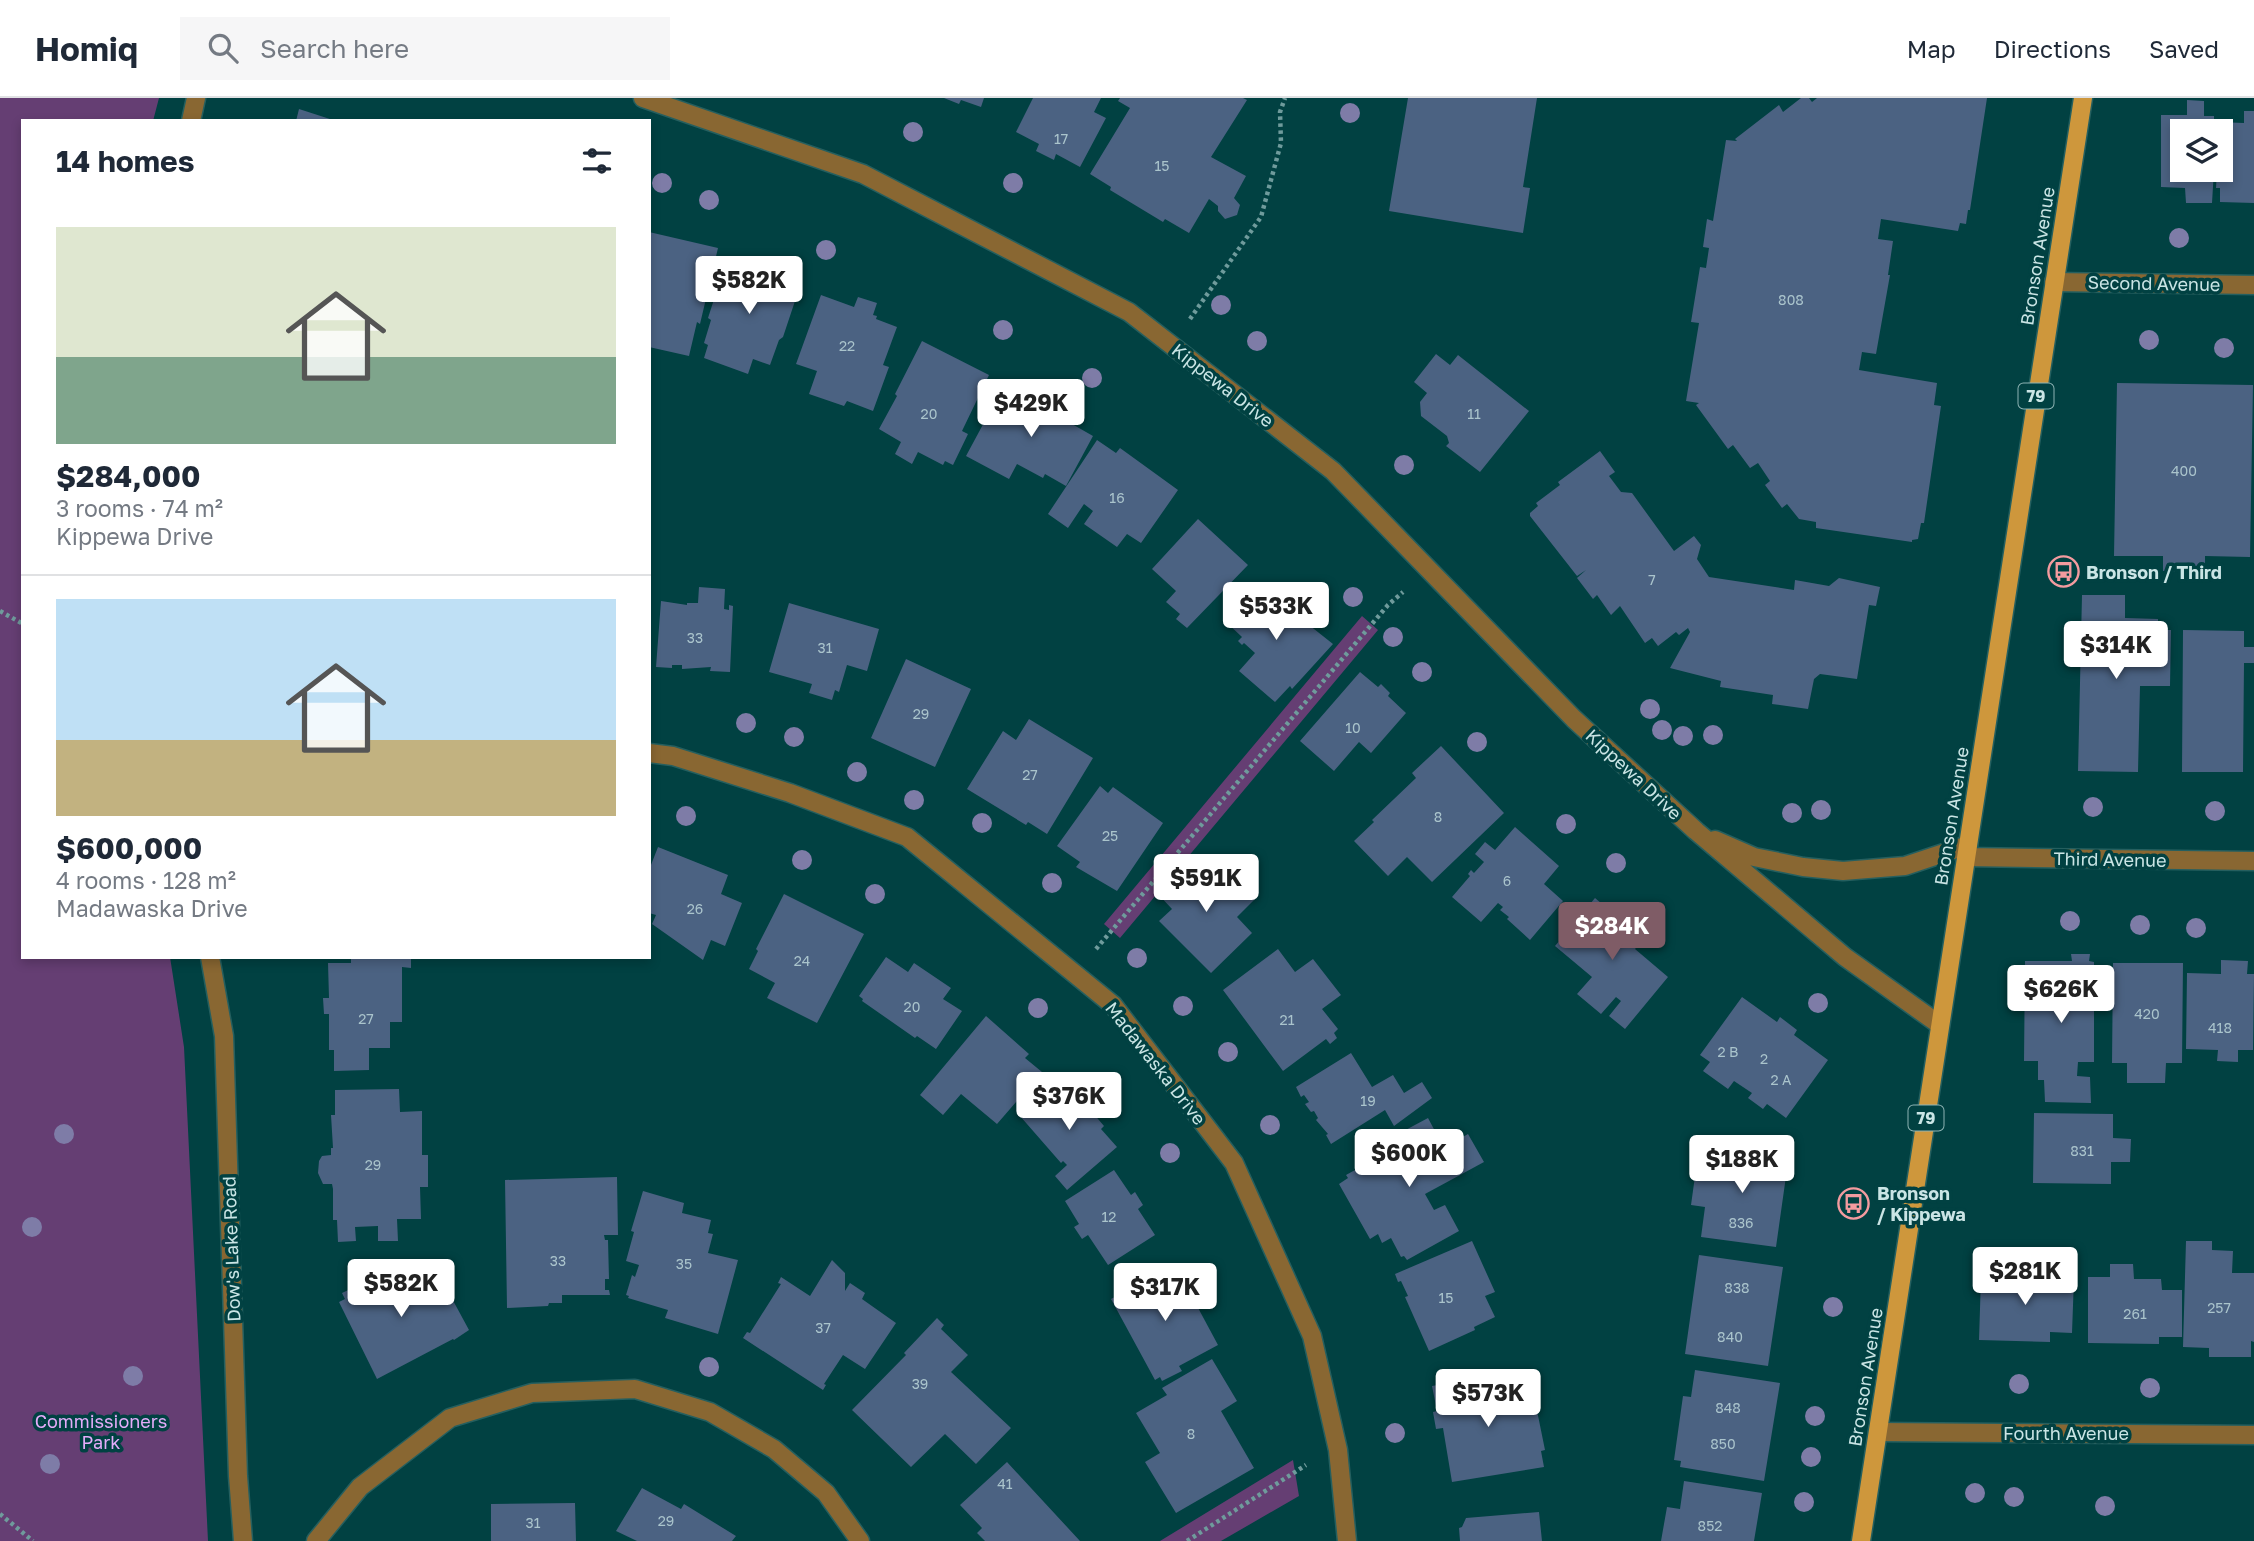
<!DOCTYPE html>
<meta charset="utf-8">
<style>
body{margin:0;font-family:"Golos Text",sans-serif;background:#f6f6f7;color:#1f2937;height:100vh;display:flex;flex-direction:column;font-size:26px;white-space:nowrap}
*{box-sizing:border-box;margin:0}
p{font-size:23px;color:#747a83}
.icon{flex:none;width:38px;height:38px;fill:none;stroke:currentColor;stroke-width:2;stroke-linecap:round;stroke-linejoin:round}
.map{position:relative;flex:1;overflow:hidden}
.drawer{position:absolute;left:21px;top:21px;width:630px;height:840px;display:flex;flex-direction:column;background:#fff;border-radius:0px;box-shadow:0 4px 10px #0003}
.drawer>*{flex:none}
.controls{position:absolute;left:2170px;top:21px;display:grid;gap:14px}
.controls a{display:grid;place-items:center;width:63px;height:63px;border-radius:0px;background:#fff;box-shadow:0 4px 10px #0003;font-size:35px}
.price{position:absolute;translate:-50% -60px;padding:0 16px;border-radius:7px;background:#fff;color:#222;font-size:23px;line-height:46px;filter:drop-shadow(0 2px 4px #0008)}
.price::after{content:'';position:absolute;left:50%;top:42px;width:21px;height:16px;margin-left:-10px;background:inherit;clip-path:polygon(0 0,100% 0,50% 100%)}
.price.on{background:#7f5c66;color:#fff}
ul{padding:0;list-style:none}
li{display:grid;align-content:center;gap:14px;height:371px;padding:0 35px}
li+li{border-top:2px solid #e0e1e3}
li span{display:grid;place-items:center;height:217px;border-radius:0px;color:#555}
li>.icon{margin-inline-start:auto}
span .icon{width:126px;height:126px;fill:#fffc;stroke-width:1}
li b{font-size:30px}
h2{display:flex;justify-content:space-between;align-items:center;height:84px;padding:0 35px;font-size:30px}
header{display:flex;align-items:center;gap:42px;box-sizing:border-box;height:98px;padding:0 35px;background:#fff;border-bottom:2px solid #e0e1e3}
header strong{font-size:33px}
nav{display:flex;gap:38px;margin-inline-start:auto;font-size:24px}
.search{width:490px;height:63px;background:#f6f6f7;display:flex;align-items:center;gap:18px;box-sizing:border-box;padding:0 24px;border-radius:0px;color:#747a83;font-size:26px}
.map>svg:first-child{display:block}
.green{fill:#653e73}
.building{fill:#4b6282}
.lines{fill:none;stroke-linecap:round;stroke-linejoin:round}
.street-casing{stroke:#255f5f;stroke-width:21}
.primary-casing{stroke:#255f5f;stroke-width:21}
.path{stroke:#6f9b9c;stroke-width:4.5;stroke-dasharray:3.5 3.5;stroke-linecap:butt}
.street{stroke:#896732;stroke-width:18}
.primary{stroke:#ce973c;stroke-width:18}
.tree{fill:#7e7ca7}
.labels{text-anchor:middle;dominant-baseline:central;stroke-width:7;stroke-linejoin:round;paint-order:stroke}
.number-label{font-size:14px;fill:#aac4cc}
.shield{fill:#014142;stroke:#8eb4b4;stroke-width:2}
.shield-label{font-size:16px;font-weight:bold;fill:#cae5e5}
.street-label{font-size:18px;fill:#cae5e5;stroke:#014142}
.poi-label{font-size:18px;font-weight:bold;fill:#cae5e5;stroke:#014142;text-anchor:start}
.park-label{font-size:18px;fill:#e4acfa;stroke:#014142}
</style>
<header>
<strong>Homiq</strong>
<div class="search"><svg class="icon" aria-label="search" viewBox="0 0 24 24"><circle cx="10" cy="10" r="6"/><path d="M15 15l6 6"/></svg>Search here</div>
<nav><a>Map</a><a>Directions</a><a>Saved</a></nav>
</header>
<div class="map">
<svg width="2254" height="1443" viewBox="0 0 2254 1443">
<rect width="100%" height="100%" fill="#014142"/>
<path class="green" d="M0,0H159L153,23H23V859H170L184,949L208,1443H0Z
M1362,518L1378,532L1120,840L1104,826Z
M1293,1362L1299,1398L1221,1443H1160Z"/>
<path class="building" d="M944,0H984L981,9L961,2L959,6Z
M1033,0H1101L1094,14L1106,20L1080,69L1056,56L1054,62L1036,53L1039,46L1016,34Z
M1120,0H1243L1247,2L1211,59L1246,78L1234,100L1240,107L1237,117L1225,121L1218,113V108L1209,101L1189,135L1165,121L1163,124L1110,92L1111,89L1090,76L1130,10L1118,3Z
M1408,0H1537L1523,89L1530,90L1523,135L1389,113Z
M1801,0H1809L1812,4L1817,0H1987L1970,112H1968L1966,126L1960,125L1958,133L1881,121L1878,141L1893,143L1888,177H1890L1876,256L1862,254L1859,272L1937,285L1934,307L1941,308L1924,425H1921L1918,441L1912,442V444L1816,430V424L1799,421L1787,406L1782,410L1765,387L1770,383L1758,365L1750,370L1733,347L1728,351L1696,307L1699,305L1686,303L1699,225L1691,224L1700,169L1706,170L1709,150L1703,149L1707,121L1713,123L1726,42L1737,43L1735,41L1779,7L1783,14Z
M2187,2L2204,3V18H2214V33H2182V72H2214L2212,105H2186L2185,90L2161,89V17H2187Z
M299,11L333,22V23H296Z
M2244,13H2254V105L2220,104V90H2216L2217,72H2221V33H2218V24L2244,25Z
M649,134L718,150L700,226L697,224L689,258L649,249Z
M727,161L801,185L783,239L779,242L770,267L753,261L748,276L704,260L708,247L704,245L711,222L708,220Z
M821,197L854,209L858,199L877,205L873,217L877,218L876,221L897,229L883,267L889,269L873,313L847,303L844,308L809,296L817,273L796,266Z
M922,243L989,277L962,333L968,336L953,367L945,363L943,367L918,354L912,366L895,356L901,344L879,331L897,298L895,296Z
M1436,256L1450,267L1458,257L1529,313L1480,374L1446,348L1449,345L1447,338L1421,318L1420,304L1427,295L1414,284Z
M2117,285L2253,287L2250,459L2205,458V474L2163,473V458H2114Z
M1015,287L1076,321L1072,326L1093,338L1066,388L1045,376L1043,380L1017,366L1009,381L966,358L987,319L995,324Z
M1097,342L1116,355L1120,350L1178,392L1141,445L1127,436L1117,449L1084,426L1093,413L1084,406L1068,430L1048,416Z
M1600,353L1615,374L1609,378L1621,394L1632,395L1674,453L1694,438L1701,447L1697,461L1709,479L1794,492L1795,482L1829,488L1839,480L1880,489L1876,508L1869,507L1857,581L1820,576L1814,581L1808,611L1772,606L1773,597L1720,589L1721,583L1670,570L1690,534L1688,530L1679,537L1676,534L1658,548L1652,540L1645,545L1620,508L1611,517L1597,497L1593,501L1577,480L1586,472L1577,478L1530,418V415L1538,408L1536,405L1560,387L1558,384Z
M1198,421L1248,467L1187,530L1176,521L1180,516L1166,504L1176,493L1152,471Z
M1258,486L1276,502L1280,497L1294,512L1302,517L1300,519L1309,527L1333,546L1292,591L1290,588L1275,604L1239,573L1255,555L1244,545L1242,547L1238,543L1242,539L1225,523Z
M699,489L725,491L724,511L729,512V507L733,508L730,574L710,573L711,569L682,571V567H672V570L656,569L661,503L687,507V505H698Z
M2082,497H2125V520L2158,521V532H2171L2170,588H2140L2138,674L2078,673Z
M789,505L879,531L867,573L847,567L839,594L835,592L832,602L809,595L812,586L769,574Z
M2183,532L2244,533V549H2254V565H2244L2243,674H2182Z
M906,561L971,591L935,669L871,640Z
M1360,574L1378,589L1381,586L1390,595L1388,598L1406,615L1371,655L1359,644L1334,673L1300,643Z
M1029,621L1093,660L1047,736L1028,724L1026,727L967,691L1003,633L1016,642Z
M1441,648L1504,715L1432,784L1407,759L1388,778L1354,743L1374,724L1372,722L1416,680L1412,675Z
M1100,688L1108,695L1113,689L1163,725L1117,793L1076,769L1080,764L1057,748Z
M1515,729L1559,768L1544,786L1563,803L1530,842L1507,821L1509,819L1500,812L1503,809L1498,805L1481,824L1452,799L1470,778L1468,776L1471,772L1474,775L1484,764L1475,756L1485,744L1495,752Z
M658,749L728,777L721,796L742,805L725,848L711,842L703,862L652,826L656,817L649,815V772Z
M1197,757L1221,781L1209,792L1218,799L1236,781L1255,801L1237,819L1252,835L1211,875L1159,823L1172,811L1158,796Z
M784,796L864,836L817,925L767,900L775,885L749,871L758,853L756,851Z
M1595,800L1622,823L1627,817L1643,831L1639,836L1644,840L1635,851L1668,879L1625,931L1609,918L1621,903L1616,899L1601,916L1577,896L1592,879L1555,848Z
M1278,851L1295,874L1313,861L1341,897L1322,911L1338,931L1334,935L1337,940L1330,946L1326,941L1283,973L1223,892Z
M2071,856H2090L2089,863L2094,864V964H2078L2077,978L2090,979L2091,1005L2045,1004L2044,982H2038V963H2024L2025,863H2072Z
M351,859H411V870L402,869V924H390V950H369V972L334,973V952H329V916H324L323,900H329L328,865H351Z
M886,859L908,874L914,865L951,890L943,901L962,913L936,951L917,938L915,940L862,903L863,901L859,898Z
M2221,862L2248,863L2247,876H2254L2253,952H2238V964L2217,963L2218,952L2186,951L2187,875L2221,876Z
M2113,865H2183L2182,965H2166L2165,985H2127V965H2112Z
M1742,899L1777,924L1780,919L1797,932L1794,937L1828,962L1786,1020L1767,1006L1763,1011L1748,1000L1752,995L1734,983L1728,991L1703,973L1710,964L1700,957Z
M986,918L1029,956L1025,960L1042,974L997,1026L961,996L943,1017L920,997Z
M1351,955L1372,989L1393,977L1404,995L1422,984L1432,1000L1394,1028L1385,1012L1331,1046L1326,1037L1328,1036L1316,1022L1318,1020L1314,1013L1311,1014L1305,1006L1309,1004L1304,997L1301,999L1296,989Z
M1064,981L1104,1028L1101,1031L1117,1049L1067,1092L1055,1078L1067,1067L1063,1063L1061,1065L1020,1018Z
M399,991L400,1014L422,1013V1057H428V1089H420L421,1121H397L398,1143H378V1128L355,1129L356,1143L338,1144L337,1122H333V1091L332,1086H323L318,1075L319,1063L322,1058L331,1057V1050H333L331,1017H335V992Z
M2034,1015L2113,1016V1040L2131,1041L2130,1064H2111V1086L2033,1085Z
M1428,1020L1444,1050L1468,1036L1484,1064L1425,1096L1434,1112L1445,1107L1459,1133L1407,1162L1404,1158L1401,1159L1391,1140L1382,1145L1378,1136L1370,1141L1339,1086L1348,1080L1346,1077L1391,1052L1385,1043Z
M1715,1047L1789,1057L1776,1149L1701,1139L1705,1109L1691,1107L1696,1071L1711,1072Z
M1114,1072L1131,1097L1135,1094L1143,1107L1138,1111L1155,1137L1108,1167L1088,1137L1082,1141L1074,1129L1079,1126L1065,1103Z
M617,1079L618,1137H604L605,1142H608L609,1181H605V1192H609L610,1197H562V1205H549L548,1208L507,1210L505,1082Z
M643,1093L684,1105L682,1115L711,1122L708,1135L713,1136L708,1155L738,1162L718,1236L665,1220L668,1212L628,1200L629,1198L626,1197L632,1177L635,1179L639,1167L626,1163L634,1134L631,1133Z
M1472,1143L1495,1194L1485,1198L1495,1219L1474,1229L1475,1232L1429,1253L1405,1199L1408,1198L1401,1183L1398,1184L1395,1176Z
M2186,1143H2212V1152L2233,1153L2232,1175H2254V1244L2251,1243V1259H2209V1250L2183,1249Z
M1699,1157L1783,1169L1768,1268L1685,1256Z
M832,1162L845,1175V1193L850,1185L865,1195L862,1201L896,1225L865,1271L843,1257L824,1286L826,1287L823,1292L743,1240L747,1234L750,1235L781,1186L778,1185L781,1179L810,1198Z
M415,1165L429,1191L443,1184L469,1232L454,1242L453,1241L377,1281L339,1204L345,1201L342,1195L365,1184L369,1188Z
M2110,1166H2133L2134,1181H2161L2162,1192H2182V1239H2159V1246L2088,1245V1179H2110Z
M1175,1167L1218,1247L1179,1268L1182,1273L1162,1283L1160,1279L1155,1282L1111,1201Z
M2025,1168L2024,1178L2074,1180L2072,1235L2050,1234V1244L1979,1242L1981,1179L2006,1180V1169Z
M937,1220L944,1227L941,1231L968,1257L951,1274L1011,1330L976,1366L945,1336L911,1369L852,1312L906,1257L904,1255Z
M1212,1261L1237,1303L1221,1313L1254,1370L1176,1415L1145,1364L1160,1355L1136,1315L1167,1297L1162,1290Z
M1695,1272L1780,1285L1764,1383L1680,1369L1681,1363L1674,1362L1683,1298L1691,1299Z
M1492,1277L1495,1295L1532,1288L1545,1352L1541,1353L1544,1369L1452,1384L1443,1330L1436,1331L1433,1314L1437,1313L1432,1288Z
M1007,1364L1080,1443H985L977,1435L982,1430L960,1407Z
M1684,1383L1762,1395L1754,1443H1661L1667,1409L1680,1411Z
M642,1390L681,1411L684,1406L736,1438L732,1443H637L616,1433Z
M575,1405L576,1443H491V1406Z
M1539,1414L1542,1443H1460L1459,1430L1462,1429L1466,1420Z"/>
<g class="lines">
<defs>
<path id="street" d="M643,0L863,76L1129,214L1333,373L1574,621L1696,733L1845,859L1940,927
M191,23L196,0
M2054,184L2254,187
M649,655L673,658L790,695L907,739L1113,907L1234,1065L1312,1238L1338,1352L1347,1443
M1715,742L1754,759L1803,769L1843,773L1905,768L1968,747
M1966,759L2254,763
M210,859L224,938L238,1378L243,1443
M1878,1334L2254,1337
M316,1443L360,1389L450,1320L532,1295L635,1291L710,1314L774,1351L826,1395L860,1443"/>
<path id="primary" d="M1861,1443L2083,0"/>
</defs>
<use href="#street" class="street-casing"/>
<use href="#primary" class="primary-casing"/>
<path class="path" d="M1190,221L1261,119L1281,45L1280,14L1285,0
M0,513L23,526
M1096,851L1388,507L1403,494
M0,1416L33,1443
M1187,1443L1306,1367"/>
<use href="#street" class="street"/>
<use href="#primary" class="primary"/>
</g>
<g class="tree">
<circle cx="1350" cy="15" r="10"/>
<circle cx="913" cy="34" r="10"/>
<circle cx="662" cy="85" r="10"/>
<circle cx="1013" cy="85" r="10"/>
<circle cx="709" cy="102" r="10"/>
<circle cx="2179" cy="140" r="10"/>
<circle cx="826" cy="152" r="10"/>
<circle cx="1221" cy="207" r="10"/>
<circle cx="1003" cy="232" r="10"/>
<circle cx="2149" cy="242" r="10"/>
<circle cx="1257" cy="243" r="10"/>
<circle cx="2224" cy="250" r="10"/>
<circle cx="1092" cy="280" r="10"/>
<circle cx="1404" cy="367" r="10"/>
<circle cx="1353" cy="499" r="10"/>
<circle cx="1393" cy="539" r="10"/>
<circle cx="1422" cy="574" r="10"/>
<circle cx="1650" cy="611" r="10"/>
<circle cx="746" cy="625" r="10"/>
<circle cx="1662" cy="632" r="10"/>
<circle cx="1713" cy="637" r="10"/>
<circle cx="1683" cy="638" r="10"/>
<circle cx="794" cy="639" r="10"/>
<circle cx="1477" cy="644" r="10"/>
<circle cx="857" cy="674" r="10"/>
<circle cx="914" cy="702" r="10"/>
<circle cx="2093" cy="709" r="10"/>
<circle cx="1821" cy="712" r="10"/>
<circle cx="2215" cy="713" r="10"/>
<circle cx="1792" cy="715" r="10"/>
<circle cx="686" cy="718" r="10"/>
<circle cx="982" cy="725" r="10"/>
<circle cx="1566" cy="726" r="10"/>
<circle cx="802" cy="762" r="10"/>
<circle cx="1616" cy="765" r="10"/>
<circle cx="1052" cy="785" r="10"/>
<circle cx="875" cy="796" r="10"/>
<circle cx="2070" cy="823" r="10"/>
<circle cx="2140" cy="827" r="10"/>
<circle cx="2196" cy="830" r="10"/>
<circle cx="1137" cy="860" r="10"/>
<circle cx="1818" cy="905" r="10"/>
<circle cx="1183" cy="908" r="10"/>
<circle cx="1038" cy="910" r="10"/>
<circle cx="1228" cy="954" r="10"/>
<circle cx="1270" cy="1027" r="10"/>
<circle cx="64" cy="1036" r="10"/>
<circle cx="1170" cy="1055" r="10"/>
<circle cx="32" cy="1129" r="10"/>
<circle cx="1833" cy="1209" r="10"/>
<circle cx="709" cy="1269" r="10"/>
<circle cx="133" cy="1278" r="10"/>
<circle cx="2019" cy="1286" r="10"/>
<circle cx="2150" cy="1290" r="10"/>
<circle cx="1815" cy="1318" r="10"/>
<circle cx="1395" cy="1335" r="10"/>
<circle cx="1811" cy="1359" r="10"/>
<circle cx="50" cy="1366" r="10"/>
<circle cx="1975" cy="1395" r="10"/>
<circle cx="2014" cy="1399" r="10"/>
<circle cx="1804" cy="1404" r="10"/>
<circle cx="2105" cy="1408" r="10"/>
</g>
<defs>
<symbol id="bus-ring" viewBox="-11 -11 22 22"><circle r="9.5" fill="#014142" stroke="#f49b9f" stroke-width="1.5"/><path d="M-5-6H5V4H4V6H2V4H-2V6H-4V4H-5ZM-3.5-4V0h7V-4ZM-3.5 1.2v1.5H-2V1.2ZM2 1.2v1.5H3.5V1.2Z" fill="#f49b9f"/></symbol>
</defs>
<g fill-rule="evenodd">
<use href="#bus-ring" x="2046" y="456" width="35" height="35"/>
<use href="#bus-ring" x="1836" y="1088" width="35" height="35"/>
</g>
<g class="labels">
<g class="number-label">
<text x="1061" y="40">17</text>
<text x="1162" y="67">15</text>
<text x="1791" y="201">808</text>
<text x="847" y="247">22</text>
<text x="929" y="315">20</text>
<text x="1474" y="315">11</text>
<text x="2184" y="372">400</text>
<text x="1117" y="399">16</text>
<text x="1652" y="481">7</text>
<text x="695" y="539">33</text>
<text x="825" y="549">31</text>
<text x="921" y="615">29</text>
<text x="1353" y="629">10</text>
<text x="1030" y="676">27</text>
<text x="1438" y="718">8</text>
<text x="1110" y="737">25</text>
<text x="1507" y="782">6</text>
<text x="695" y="810">26</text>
<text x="802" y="862">24</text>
<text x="912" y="908">20</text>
<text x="2147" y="915">420</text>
<text x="366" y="920">27</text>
<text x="1287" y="921">21</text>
<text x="2220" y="929">418</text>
<text x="1728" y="953">2 B</text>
<text x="1764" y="960">2</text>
<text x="1781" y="981">2 A</text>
<text x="1368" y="1002">19</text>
<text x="2082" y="1052">831</text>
<text x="373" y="1066">29</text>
<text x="1109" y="1118">12</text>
<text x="1741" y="1124">836</text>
<text x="558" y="1162">33</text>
<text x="684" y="1165">35</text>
<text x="1737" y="1189">838</text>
<text x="1446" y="1199">15</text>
<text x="2219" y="1209">257</text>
<text x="2135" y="1215">261</text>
<text x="823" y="1229">37</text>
<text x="1730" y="1238">840</text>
<text x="920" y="1285">39</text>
<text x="1728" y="1309">848</text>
<text x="1191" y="1335">8</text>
<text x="1723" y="1345">850</text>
<text x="1005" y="1385">41</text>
<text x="666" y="1422">29</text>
<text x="533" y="1424">31</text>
<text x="1710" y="1427">852</text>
</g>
<g class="shield">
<rect x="2018.5" y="285.5" width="35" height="25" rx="5"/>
<rect x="1908.5" y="1007.5" width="35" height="25" rx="5"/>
</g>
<g class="shield-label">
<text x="2036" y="298">79</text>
<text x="1926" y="1020">79</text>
</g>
<g class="street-label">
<text transform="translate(2037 158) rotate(-81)">Bronson Avenue</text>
<text transform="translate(2154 185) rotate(1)">Second Avenue</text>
<text transform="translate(1223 287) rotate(38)">Kippewa Drive</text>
<text transform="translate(1634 676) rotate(43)">Kippewa Drive</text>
<text transform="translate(1951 718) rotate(-81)">Bronson Avenue</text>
<text transform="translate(2110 761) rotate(1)">Third Avenue</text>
<text transform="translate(1156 965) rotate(52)">Madawaska Drive</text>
<text transform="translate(231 1151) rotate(-92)">Dow's Lake Road</text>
<text transform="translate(1865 1279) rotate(-81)">Bronson Avenue</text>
<text x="2066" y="1335">Fourth Avenue</text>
</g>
<g class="poi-label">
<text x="2086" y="474">Bronson / Third</text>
<text x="1877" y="1095">Bronson<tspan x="1877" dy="21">/ Kippewa</tspan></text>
</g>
<g class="park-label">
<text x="101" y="1323">Commissioners<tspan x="101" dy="21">Park</tspan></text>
</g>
</g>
</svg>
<div class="controls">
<a><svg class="icon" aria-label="layers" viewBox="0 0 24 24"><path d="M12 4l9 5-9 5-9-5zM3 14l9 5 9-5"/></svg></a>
</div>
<b class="price" style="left:749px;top:218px">$582K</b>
<b class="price" style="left:1031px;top:341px">$429K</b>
<b class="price" style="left:1276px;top:544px">$533K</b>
<b class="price" style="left:2116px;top:583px">$314K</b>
<b class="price" style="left:1206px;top:816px">$591K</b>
<b class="price on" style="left:1612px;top:864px">$284K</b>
<b class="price" style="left:2061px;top:927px">$626K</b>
<b class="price" style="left:1069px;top:1034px">$376K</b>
<b class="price" style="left:1409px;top:1091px">$600K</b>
<b class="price" style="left:1742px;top:1097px">$188K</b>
<b class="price" style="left:2025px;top:1209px">$281K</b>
<b class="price" style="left:401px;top:1221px">$582K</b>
<b class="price" style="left:1165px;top:1225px">$317K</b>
<b class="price" style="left:1488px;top:1331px">$573K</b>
<section class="drawer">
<h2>14 homes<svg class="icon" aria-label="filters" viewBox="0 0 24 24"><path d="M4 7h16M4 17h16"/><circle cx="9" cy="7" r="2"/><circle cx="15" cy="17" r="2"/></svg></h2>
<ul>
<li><span style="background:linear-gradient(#dfe7d0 60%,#7fa58c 0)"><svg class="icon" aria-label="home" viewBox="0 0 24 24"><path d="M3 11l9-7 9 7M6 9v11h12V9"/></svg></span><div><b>$284,000</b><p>3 rooms · 74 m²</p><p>Kippewa Drive</p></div></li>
<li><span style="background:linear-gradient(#bfe0f5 65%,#c2b280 0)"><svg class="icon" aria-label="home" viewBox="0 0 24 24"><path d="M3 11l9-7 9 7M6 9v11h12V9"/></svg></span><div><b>$600,000</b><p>4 rooms · 128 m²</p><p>Madawaska Drive</p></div></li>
</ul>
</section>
</div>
